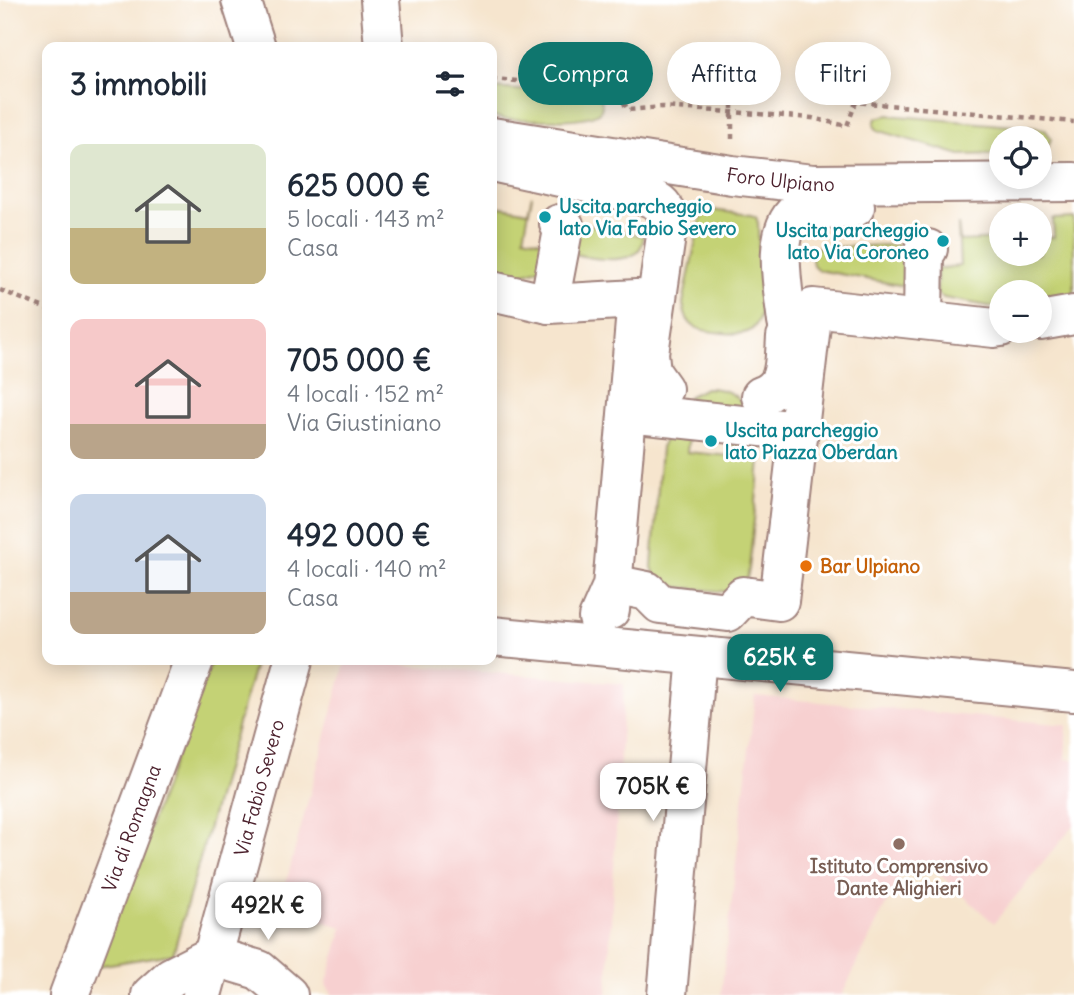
<!DOCTYPE html>
<html lang="it">
<meta charset="utf-8">
<style>
body{margin:0;font-family:Delius,sans-serif;background:#f6f6f7;color:#1f2937;height:100vh;display:flex;flex-direction:column;font-size:26px;white-space:nowrap}
*{box-sizing:border-box;margin:0}
p{font-size:23px;color:#747a83}
.icon{flex:none;width:38px;height:38px;fill:none;stroke:currentColor;stroke-width:2;stroke-linecap:round;stroke-linejoin:round}
.map{position:relative;flex:1;overflow:hidden}
.sheet{position:absolute;left:42px;top:42px;width:455px;height:623px;display:flex;flex-direction:column;background:#fff;border-radius:14px;box-shadow:0 4px 18px #0003}
.sheet>*{flex:none}
.hud{position:absolute;left:518px;top:42px;width:450px;height:63px;display:flex;gap:14px}
.buttons{position:absolute;left:989px;top:126px;display:grid;gap:14px}
.buttons a{display:grid;place-items:center;width:63px;height:63px;border-radius:50%;background:#fff;box-shadow:0 4px 18px #0003;font-size:35px}
.price{position:absolute;translate:-50% -60px;padding:0 16px;border-radius:14px;background:#fff;color:#222;font-size:23px;line-height:46px;filter:drop-shadow(0 2px 4px #0008)}
.price::after{content:'';position:absolute;left:50%;top:42px;width:21px;height:16px;margin-left:-10px;background:inherit;clip-path:polygon(0 0,100% 0,50% 100%)}
.price.current{background:#0f766e;color:#fff}
ul{padding:0;list-style:none}
li{display:flex;align-items:center;gap:21px;height:175px;padding:0 28px}
li span{display:grid;place-items:center;flex:none;width:196px;height:140px;border-radius:14px;color:#555}
li>.icon{margin-inline-start:auto}
span .icon{width:84px;height:84px;fill:#fffc;stroke-width:1}
li b{font-size:30px}
h2{display:flex;justify-content:space-between;align-items:center;height:84px;padding:0 28px;font-size:30px}
.tag{padding:0 24px;border-radius:32px;background:#fff;box-shadow:0 4px 18px #0003;font-size:24px;line-height:63px}
.tag.current{background:#0f766e;color:#fff}
.map>svg:first-child{display:block}
.built{fill:#f7d0d0}
.green{fill:#c4d274;stroke:#877850;stroke-width:2}
.lines{fill:none;stroke-linecap:round;stroke-linejoin:round}
.minor-casing{stroke:#a0827c;stroke-width:42}
.major-casing{stroke:#a0827c;stroke-width:42}
.path{stroke:#a0827c;stroke-width:4.5;stroke-dasharray:5 5;stroke-linecap:butt}
.minor{stroke:#fff;stroke-width:38}
.major{stroke:#fff;stroke-width:38}
.culture-dot{fill:#0f9aa8;stroke:#fff;stroke-width:2.5}
.food-dot{fill:#e8710a;stroke:#fff;stroke-width:2.5}
.education-dot{fill:#8d6e63;stroke:#fff;stroke-width:2.5}
.labels{text-anchor:middle;dominant-baseline:central;stroke-width:6;stroke-linejoin:round;paint-order:stroke}
.street-label{font-size:19px;fill:#4a1f2b;stroke:#fff}
.culture-label{font-size:19px;font-weight:bold;fill:#0d838f;stroke:#fff;text-anchor:start}
.food-label{font-size:19px;font-weight:bold;fill:#c56008;stroke:#fff;text-anchor:start}
.education-label{font-size:19px;font-weight:bold;fill:#785e54;stroke:#fff}
</style>
<div class="map">
<svg width="1074" height="995" viewBox="0 0 1074 995">
<rect width="100%" height="100%" fill="#fff"/>
<filter id="ink" filterUnits="userSpaceOnUse"><feTurbulence type="fractalNoise" baseFrequency=".0143" numOctaves="2"/><feDisplacementMap in="SourceGraphic" scale="14" xChannelSelector="R" yChannelSelector="G"/><feConvolveMatrix kernelMatrix="1 2 1 2 8 2 1 2 1" color-interpolation-filters="sRGB"/></filter>
<filter id="wash" filterUnits="userSpaceOnUse"><feTurbulence type="fractalNoise" baseFrequency=".00686" numOctaves="4" result="noise"/><feDisplacementMap in="SourceGraphic" scale="28" xChannelSelector="R" yChannelSelector="G"/><feGaussianBlur stdDeviation="1.57" result="paint"/><feColorMatrix in="noise" values="0 0 0 0 0 0 0 0 0 0 0 0 0 0 0 0 0 1.4 0 .05"/><feComposite in="paint" operator="in"/></filter>
<g filter="url(#wash)">
<rect width="100%" height="100%" fill="#f6e5ce"/>
<path class="built" d="M346,660L624,684L607,995H333L326,985L343,927L279,909Z
M755,696L1067,725L1065,759L1074,760V825L994,923L937,872L940,866L936,863L901,873L842,995H721Z"/>
<path class="green" d="M492,88L596,96L601,100C602,104 603,107 600,111C590,124 520,119 503,119L492,116Z
M887,115L1036,128L1045,130L1051,138C1049,145 1047,150 1040,152V138H1001V154L960,155L877,130L874,125L876,118Z
M532,195L524,237L550,243L540,268C523,275 509,279 492,275V205L528,212Z
M712,210L751,215L756,217L758,223L761,311C756,335 744,335 723,333C700,331 685,329 683,303L700,220L705,212Z
M1074,218V295L1040,301V292H1001L999,308L944,298L937,294V269L960,266L958,224L960,241L1001,239V254H1040V238L1054,237L1053,219Z
M570,221L644,236C643,241 642,247 638,251C627,264 588,259 573,253Z
M917,244L911,282L904,286L818,270L813,265L810,248Z
M705,388C724,388 738,393 747,411L682,407L688,397Z
M690,425L687,452L731,456L734,429L759,442L761,452L749,569L747,578L728,592L665,586L655,575L652,567L661,448L668,433Z
M212,660H256L173,954L97,966Z"/>
</g>
<g filter="url(#ink)">
<g class="lines">
<defs>
<g id="minor">
<path d="M241,0L256,47"/>
<path id="s1" d="M492,137L732,175L813,184L1074,182"/>
<path d="M492,162L646,196C660,201 667,207 668,222L649,353L651,372L663,389"/>
<path d="M492,291L549,304L637,299L610,610"/>
<path d="M549,304L564,225L559,224"/>
<path d="M923,320L924,250L928,249"/>
<path d="M1040,321L1074,315"/>
<path d="M787,322C784,291 770,233 797,211L855,207"/>
<path d="M761,396C788,387 784,361 786,337"/>
<path d="M628,413L799,431"/>
<path d="M598,618L613,584L647,591L660,604L728,612L743,596L779,601L813,308L994,328L1001,327"/>
<path d="M492,636L1074,692"/>
<path id="s2" d="M69,995L194,660"/>
<path d="M151,995L171,977L212,956L259,970L288,995"/>
<path d="M667,995L697,656"/>
</g>
<g id="major">
<path d="M380,0L384,47"/>
<path id="s3" d="M202,995L294,660"/>
</g>
</defs>
<use href="#minor" class="minor-casing"/>
<use href="#major" class="major-casing"/>
<path class="path" d="M492,79L616,89L628,110L663,107L812,118L847,126L856,102L1074,122
M732,139V102
M0,290L47,309
M618,799L625,800"/>
<use href="#minor" class="minor"/>
<use href="#major" class="major"/>
</g>
</g>
<g class="culture-dot">
<circle cx="545" cy="217" r="7"/>
<circle cx="943" cy="241" r="7"/>
<circle cx="711" cy="441" r="7"/>
</g>
<circle class="food-dot" cx="806" cy="566" r="7"/>
<circle class="education-dot" cx="899" cy="844" r="7"/>
<g class="labels">
<g class="street-label">
<text stroke="none"><textPath href="#s1" startOffset="292">Foro Ulpiano</textPath></text>
<text stroke="none"><textPath href="#s3" startOffset="215">Via Fabio Severo</textPath></text>
<text stroke="none"><textPath href="#s2" startOffset="178">Via di Romagna</textPath></text>
</g>
<g class="culture-label">
<text x="559" y="206">Uscita parcheggio<tspan x="559" dy="22">lato Via Fabio Severo</tspan></text>
<text x="929" y="230" text-anchor="end">Uscita parcheggio<tspan x="929" dy="22">lato Via Coroneo</tspan></text>
<text x="725" y="430">Uscita parcheggio<tspan x="725" dy="22">lato Piazza Oberdan</tspan></text>
</g>
<g class="food-label">
<text x="820" y="566">Bar Ulpiano</text>
</g>
<g class="education-label">
<text x="899" y="866">Istituto Comprensivo<tspan x="899" dy="22">Dante Alighieri</tspan></text>
</g>
</g>
</svg>
<div class="buttons">
<a><svg class="icon" aria-label="locate" viewBox="0 0 24 24"><circle cx="12" cy="12" r="6"/><path d="M12 2v4M12 18v4M2 12h4M18 12h4"/></svg></a>
<a>+</a>
<a>−</a>
</div>
<b class="price current" style="left:780px;top:694px">625K €</b>
<b class="price" style="left:653px;top:823px">705K €</b>
<b class="price" style="left:268px;top:942px">492K €</b>
<div class="hud">
<a class="tag current">Compra</a>
<a class="tag">Affitta</a>
<a class="tag">Filtri</a>
</div>
<section class="sheet">
<h2>3 immobili<svg class="icon" aria-label="filters" viewBox="0 0 24 24"><path d="M4 7h16M4 17h16"/><circle cx="9" cy="7" r="2"/><circle cx="15" cy="17" r="2"/></svg></h2>
<ul>
<li><span style="background:linear-gradient(#dfe7d0 60%,#c2b280 0)"><svg class="icon" aria-label="home" viewBox="0 0 24 24"><path d="M3 11l9-7 9 7M6 9v11h12V9"/></svg></span><div><b>625 000 €</b><p>5 locali · 143 m²</p><p>Casa</p></div></li>
<li><span style="background:linear-gradient(#f6c9c9 75%,#b9a48a 0)"><svg class="icon" aria-label="home" viewBox="0 0 24 24"><path d="M3 11l9-7 9 7M6 9v11h12V9"/></svg></span><div><b>705 000 €</b><p>4 locali · 152 m²</p><p>Via Giustiniano</p></div></li>
<li><span style="background:linear-gradient(#c9d6e8 70%,#b9a48a 0)"><svg class="icon" aria-label="home" viewBox="0 0 24 24"><path d="M3 11l9-7 9 7M6 9v11h12V9"/></svg></span><div><b>492 000 €</b><p>4 locali · 140 m²</p><p>Casa</p></div></li>
</ul>
</section>
</div>
